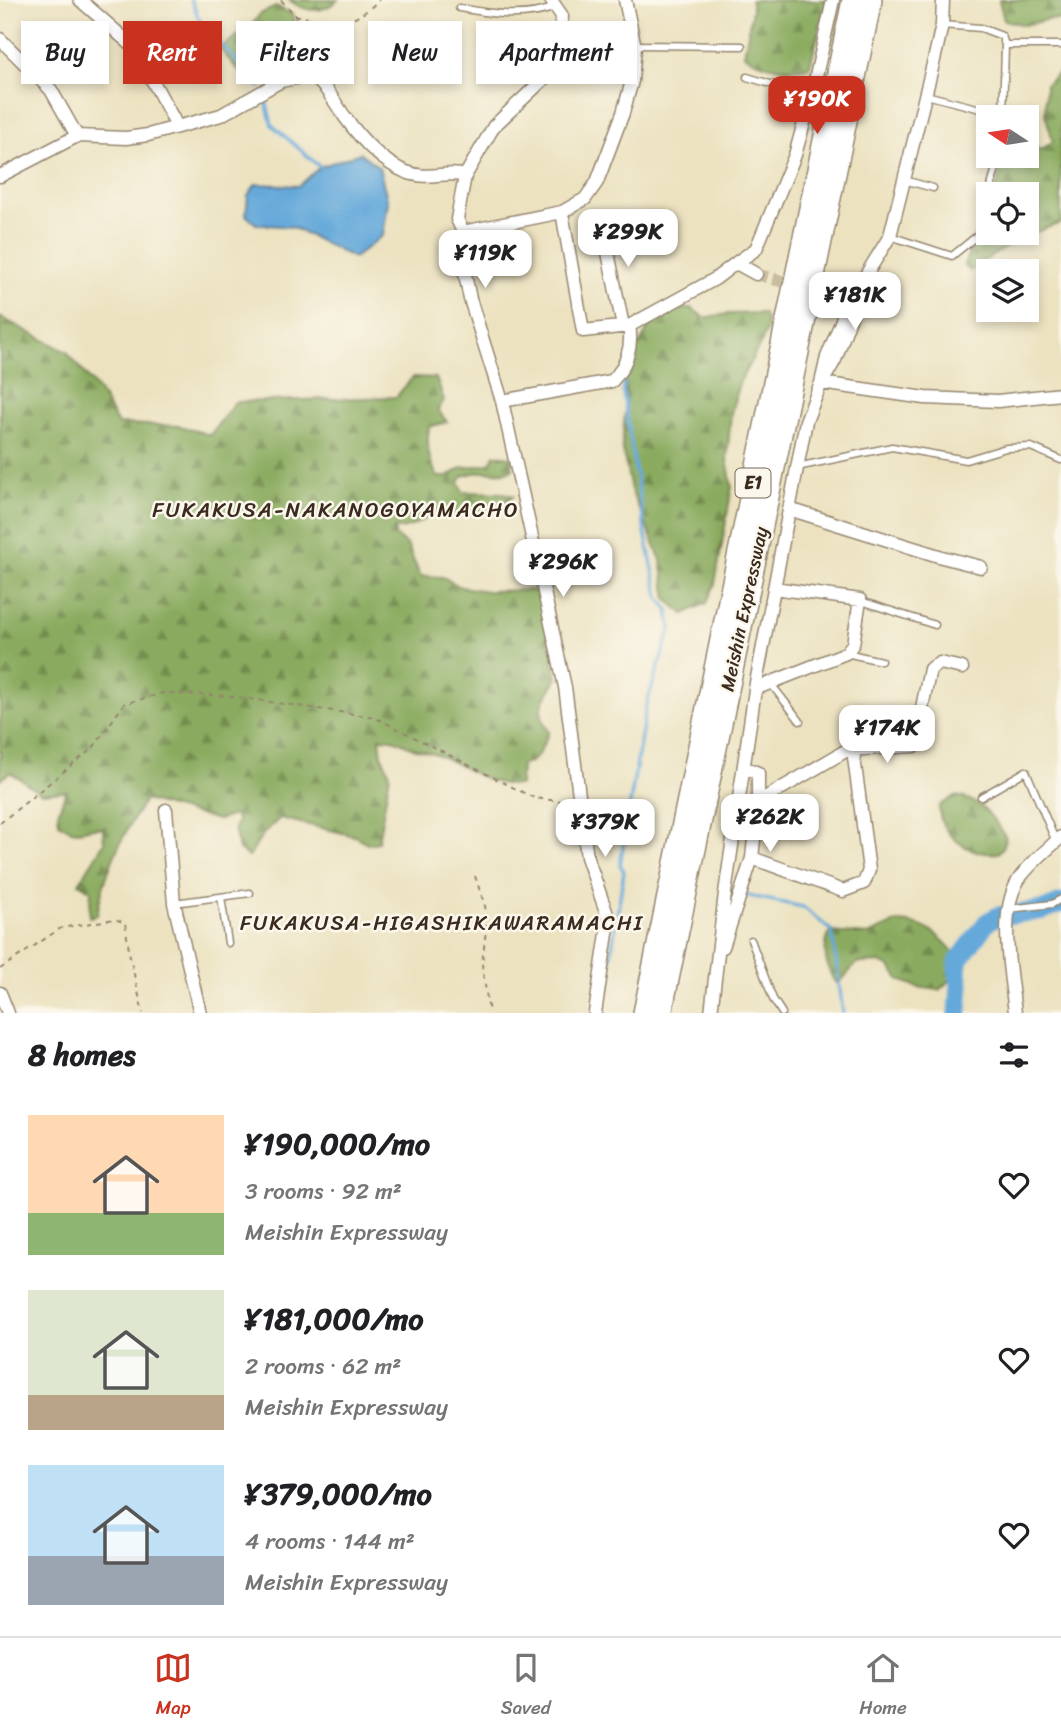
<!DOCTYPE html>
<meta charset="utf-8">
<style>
body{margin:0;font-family:Sriracha,sans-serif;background:#f6f6f6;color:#202124;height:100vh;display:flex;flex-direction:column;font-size:26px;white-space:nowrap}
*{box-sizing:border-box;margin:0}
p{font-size:23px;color:#757577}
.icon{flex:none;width:38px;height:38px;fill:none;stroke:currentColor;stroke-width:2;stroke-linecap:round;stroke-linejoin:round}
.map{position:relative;height:1013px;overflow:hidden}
.drawer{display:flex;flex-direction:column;background:#fff;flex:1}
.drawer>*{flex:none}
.hud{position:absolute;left:21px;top:21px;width:700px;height:63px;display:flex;gap:14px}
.needle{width:46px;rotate:282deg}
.buttons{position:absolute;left:976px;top:105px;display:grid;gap:14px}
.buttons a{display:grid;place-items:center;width:63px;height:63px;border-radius:0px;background:#fff;box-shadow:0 4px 10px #0003;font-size:35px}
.price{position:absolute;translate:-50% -60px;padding:0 16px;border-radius:14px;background:#fff;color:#222;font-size:23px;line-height:46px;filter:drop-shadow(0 2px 4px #0008)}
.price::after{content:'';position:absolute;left:50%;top:42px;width:21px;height:16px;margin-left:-10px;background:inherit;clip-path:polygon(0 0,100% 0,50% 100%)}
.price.on{background:#c8321e;color:#fff}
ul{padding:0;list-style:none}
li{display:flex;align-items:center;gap:21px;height:175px;padding:0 28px}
li span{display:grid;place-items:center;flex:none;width:196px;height:140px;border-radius:0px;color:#555}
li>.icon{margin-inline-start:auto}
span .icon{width:84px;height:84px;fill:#fffc;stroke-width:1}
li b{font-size:30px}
h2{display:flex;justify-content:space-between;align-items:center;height:84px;padding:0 28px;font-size:30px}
.pill{padding:0 24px;border-radius:0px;background:#fff;box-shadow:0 4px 10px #0003;font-size:24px;line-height:63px}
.pill.on{background:#c8321e;color:#fff}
.menu{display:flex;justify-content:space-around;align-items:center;height:98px;border-top:2px solid #e0e0e0;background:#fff;font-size:19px;color:#757577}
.menu a{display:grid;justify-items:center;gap:4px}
.menu .on{color:#c8321e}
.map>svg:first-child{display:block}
.forest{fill:url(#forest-firs);stroke:#626a3e;stroke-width:2}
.water{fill:#65a9da;stroke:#506a7c;stroke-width:2}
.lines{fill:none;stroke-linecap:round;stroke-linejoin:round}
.stream{stroke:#65a9da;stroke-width:3.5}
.river{stroke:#65a9da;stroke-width:19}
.minor-tunnel{stroke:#c9bda0;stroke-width:12;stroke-dasharray:12 6;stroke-linecap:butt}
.service-casing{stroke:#94866f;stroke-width:9}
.minor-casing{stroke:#94866f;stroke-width:15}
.motorway-casing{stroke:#94866f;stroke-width:24}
.path{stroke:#94866f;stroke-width:2;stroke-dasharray:5 5;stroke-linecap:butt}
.service{stroke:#fff;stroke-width:6}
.minor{stroke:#fff;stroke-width:12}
.motorway{stroke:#fff;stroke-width:21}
.labels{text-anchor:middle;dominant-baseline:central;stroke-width:5;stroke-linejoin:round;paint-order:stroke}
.shield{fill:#fbf7ec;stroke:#75685c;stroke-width:2}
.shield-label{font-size:18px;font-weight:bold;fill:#3b2a1e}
.street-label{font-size:19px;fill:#3b2a1e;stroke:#fbf7ec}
.neighbourhood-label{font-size:21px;letter-spacing:2px;fill:#3b2a1e;stroke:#fbf7ec}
</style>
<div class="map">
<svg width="1061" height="1013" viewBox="0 0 1061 1013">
<defs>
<pattern id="forest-firs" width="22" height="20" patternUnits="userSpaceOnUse" patternTransform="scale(1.75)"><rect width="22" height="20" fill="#8aab5f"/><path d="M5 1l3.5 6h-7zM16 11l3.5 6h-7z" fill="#728b4e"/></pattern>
</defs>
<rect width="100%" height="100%" fill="#fbf7ec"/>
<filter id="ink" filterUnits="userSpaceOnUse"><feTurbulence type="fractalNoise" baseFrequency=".0143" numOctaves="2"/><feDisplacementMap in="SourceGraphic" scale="14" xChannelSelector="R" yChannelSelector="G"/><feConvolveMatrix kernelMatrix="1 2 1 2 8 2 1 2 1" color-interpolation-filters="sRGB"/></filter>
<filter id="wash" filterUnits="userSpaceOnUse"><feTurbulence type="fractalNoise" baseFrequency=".00686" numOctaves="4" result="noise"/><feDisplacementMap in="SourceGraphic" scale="28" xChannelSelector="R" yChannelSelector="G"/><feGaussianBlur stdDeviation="1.57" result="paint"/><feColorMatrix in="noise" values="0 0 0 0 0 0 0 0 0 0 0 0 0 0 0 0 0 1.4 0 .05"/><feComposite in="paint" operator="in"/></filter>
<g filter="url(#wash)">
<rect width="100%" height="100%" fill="#ece2c0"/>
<path class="forest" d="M289,0H338C322,14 306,13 289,0Z
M751,0H827L810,66C789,72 764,67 744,55L752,10Z
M999,0H1061V20L1050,19L1024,25L1004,20Z
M277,6L293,15L308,66C300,70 293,70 285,72C274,75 268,81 256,82L237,69L220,49L253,23L260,14Z
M1061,71V223C1027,233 999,249 970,271L964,265L970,249L982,242L989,221V233H1027V194H995L1002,161L1010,156H1027V149H1042L1053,141L1045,114L1046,84Z
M691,308L705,318L727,314L763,313L768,326L762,341L739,383L731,413L727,459L732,487L715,584L707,603L684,614L667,599L661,560L631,490L622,447L626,399L625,379L636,350L649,327L675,310Z
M0,317L67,352L99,391L118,424L180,426L210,435L235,402L396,397L413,377L436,378L444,400L438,410L447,422L429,427C426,445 428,461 438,477H447L462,468L490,464L494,455L511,457L513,469C501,475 494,471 482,472C476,472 469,474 463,476L459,482L463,492L504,493L514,496C503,510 475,513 458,514C451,514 442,513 435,515C420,519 412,530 395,529V536L407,545L420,576L443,577L461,587L487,591L535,590L541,599L557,678C545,699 533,709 549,732C541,746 540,762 521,765L520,785C489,787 466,767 438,755C431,752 423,751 416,749C400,743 398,738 380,738L382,756L390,774L378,842L369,844L355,836L280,818L263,834L249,857L239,850L234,828L238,821L234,815L218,820L145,800C121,836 104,872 97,915L89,917L91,891L79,883L104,843L103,828C82,825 81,839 59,823L58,813L66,791L41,793L10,772L0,780Z
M955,796C979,798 994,818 1006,838L1003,848L998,853C970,856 939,836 939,806Z
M897,922C926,923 939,934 956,955L953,978L939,990L917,987L900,980L889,966L880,962L857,963L838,984C825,972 822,947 830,932L868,935Z"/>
<path class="water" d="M360,153L379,167L388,202L383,235L354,258L292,227L256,224L246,215L248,195L256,184L299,186L320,167Z"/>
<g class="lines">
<path class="stream" d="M191,0L200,21L260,87
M265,97L272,125L320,167
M745,895L803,907L832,931L843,1013
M602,1013L624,871L620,865L646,706L671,628L668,609L659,598L645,532L623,392L625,371"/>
<path class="river" d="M958,1013L960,984L957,968L959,960L987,922L998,916L1044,910L1061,903"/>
</g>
</g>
<g filter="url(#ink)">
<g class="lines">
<path class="minor-tunnel" d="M756,274L834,296"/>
<defs>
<path id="service" d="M459,8C493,14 523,19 556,7
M942,25L981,28L1002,36L1005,45L1003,117
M634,45L742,46
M1005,45H1061
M747,77L811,96
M926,95L1004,115
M904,180L933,188
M989,194L999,156
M890,236L952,256L978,235L989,195
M797,467L892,447L966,460L1006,448L1031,447L1061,460
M861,601L935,625
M846,653L881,661
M771,684L800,721
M981,797L1026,771L1056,842
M221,897L228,943
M174,903L250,893
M1009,909L1052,904L1061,899
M751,940L773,999L782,1013"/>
<path id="minor" d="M80,0L135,48L177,126
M551,0L562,16L559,53L547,76L494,126L465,176L457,219L463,232V264L470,299L502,401L565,687L587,857L609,920L595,1013
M0,39L51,90L77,136
M0,176L77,136L126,138L148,135L221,115L281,81L311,75C327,86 334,102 345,117C360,138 382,162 406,172C429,181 447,170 465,176
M562,212L583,331L629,326
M601,218L623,326
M463,232L562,212L585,199L597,182L623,113L632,81L635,47L625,0
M756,274L736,263L756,249L795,155L812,94L833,0
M827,374L835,360L866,275L890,236L935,56L942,25L943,0
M821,383L925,398L998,401L1061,394
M502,401L612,381C626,367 633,346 629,326L715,279L736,263
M789,509L942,557L981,567
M755,689L846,653L853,644L860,600L774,588
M758,802L847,750L914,746L930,669L940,663L962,668
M166,810L174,903L200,1013
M752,858L843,891L864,883L869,870L853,750
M723,947L752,858L758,802V773L744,767
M0,993L8,1013
M711,1013L725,893L756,683L806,421L821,383L827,357L842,320L845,304L834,296
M1015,1013C1011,974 996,907 1022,875C1033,861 1048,849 1061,837"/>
<path id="motorway" d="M644,1013L853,0
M661,1013L871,0"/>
</defs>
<use href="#service" class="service-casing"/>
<use href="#minor" class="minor-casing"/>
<use href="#motorway" class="motorway-casing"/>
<path class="path" d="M281,0L295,15L308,64
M295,15C332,23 349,30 379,0
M0,823L93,748L124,704L163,693L229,696L374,717L534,798L568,802
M475,876L485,906L487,921L482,964L489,1013
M0,969L61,928L115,919L125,923L130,957L143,1013"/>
<use href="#service" class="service"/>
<use href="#minor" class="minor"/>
<use href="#motorway" class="motorway"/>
</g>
</g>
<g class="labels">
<rect class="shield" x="735.5" y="468.5" width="35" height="29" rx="5"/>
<g class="shield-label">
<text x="753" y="483">E1</text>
</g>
<g class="street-label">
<text transform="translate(744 609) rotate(-78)">Meishin Expressway</text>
</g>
<g class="neighbourhood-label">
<text x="336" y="510">FUKAKUSA-NAKANOGOYAMACHO</text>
<text x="442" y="923">FUKAKUSA-HIGASHIKAWARAMACHI</text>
</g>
</g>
</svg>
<div class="buttons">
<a><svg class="needle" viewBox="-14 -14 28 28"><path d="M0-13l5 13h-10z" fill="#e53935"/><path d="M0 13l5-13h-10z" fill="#757577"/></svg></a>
<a><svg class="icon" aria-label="locate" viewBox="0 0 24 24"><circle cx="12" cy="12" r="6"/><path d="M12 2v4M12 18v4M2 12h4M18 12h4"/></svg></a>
<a><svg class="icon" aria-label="layers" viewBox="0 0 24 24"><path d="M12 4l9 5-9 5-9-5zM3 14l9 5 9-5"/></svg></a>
</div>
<b class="price on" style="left:817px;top:136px">¥190K</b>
<b class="price" style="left:628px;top:269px">¥299K</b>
<b class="price" style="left:485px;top:290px">¥119K</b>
<b class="price" style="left:855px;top:332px">¥181K</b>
<b class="price" style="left:563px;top:599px">¥296K</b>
<b class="price" style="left:887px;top:765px">¥174K</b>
<b class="price" style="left:770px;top:854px">¥262K</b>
<b class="price" style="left:605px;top:859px">¥379K</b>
<div class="hud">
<a class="pill">Buy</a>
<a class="pill on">Rent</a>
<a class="pill">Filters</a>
<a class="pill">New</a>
<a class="pill">Apartment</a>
</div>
</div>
<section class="drawer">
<h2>8 homes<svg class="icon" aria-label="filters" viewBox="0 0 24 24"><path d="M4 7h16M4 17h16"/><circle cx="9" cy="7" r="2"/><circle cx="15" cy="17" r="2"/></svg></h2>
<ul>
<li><span style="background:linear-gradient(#ffd9b3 70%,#8fb573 0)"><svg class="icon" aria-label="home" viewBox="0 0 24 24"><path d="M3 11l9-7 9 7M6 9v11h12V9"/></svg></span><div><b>¥190,000/mo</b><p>3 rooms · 92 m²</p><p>Meishin Expressway</p></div><svg class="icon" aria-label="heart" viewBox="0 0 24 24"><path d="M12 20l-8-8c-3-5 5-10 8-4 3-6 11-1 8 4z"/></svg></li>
<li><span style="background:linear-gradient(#dfe7d0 75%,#b9a48a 0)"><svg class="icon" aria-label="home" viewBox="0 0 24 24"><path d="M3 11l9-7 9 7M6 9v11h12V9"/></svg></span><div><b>¥181,000/mo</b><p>2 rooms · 62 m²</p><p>Meishin Expressway</p></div><svg class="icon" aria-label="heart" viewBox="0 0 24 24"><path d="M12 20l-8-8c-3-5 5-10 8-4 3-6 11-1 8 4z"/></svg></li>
<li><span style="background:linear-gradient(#bfe0f5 65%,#9aa5b1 0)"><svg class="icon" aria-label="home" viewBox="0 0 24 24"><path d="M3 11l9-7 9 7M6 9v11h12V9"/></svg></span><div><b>¥379,000/mo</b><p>4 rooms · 144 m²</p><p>Meishin Expressway</p></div><svg class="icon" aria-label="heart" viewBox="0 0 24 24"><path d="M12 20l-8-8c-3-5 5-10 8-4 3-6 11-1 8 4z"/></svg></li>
</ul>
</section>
<nav class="menu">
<a class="on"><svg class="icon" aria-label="map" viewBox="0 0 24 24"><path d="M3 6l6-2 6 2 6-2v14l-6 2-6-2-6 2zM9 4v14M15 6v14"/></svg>Map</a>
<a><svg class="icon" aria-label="saved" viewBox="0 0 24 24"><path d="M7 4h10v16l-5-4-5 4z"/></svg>Saved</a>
<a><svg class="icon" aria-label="home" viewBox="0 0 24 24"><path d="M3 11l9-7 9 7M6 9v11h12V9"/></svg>Home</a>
</nav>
